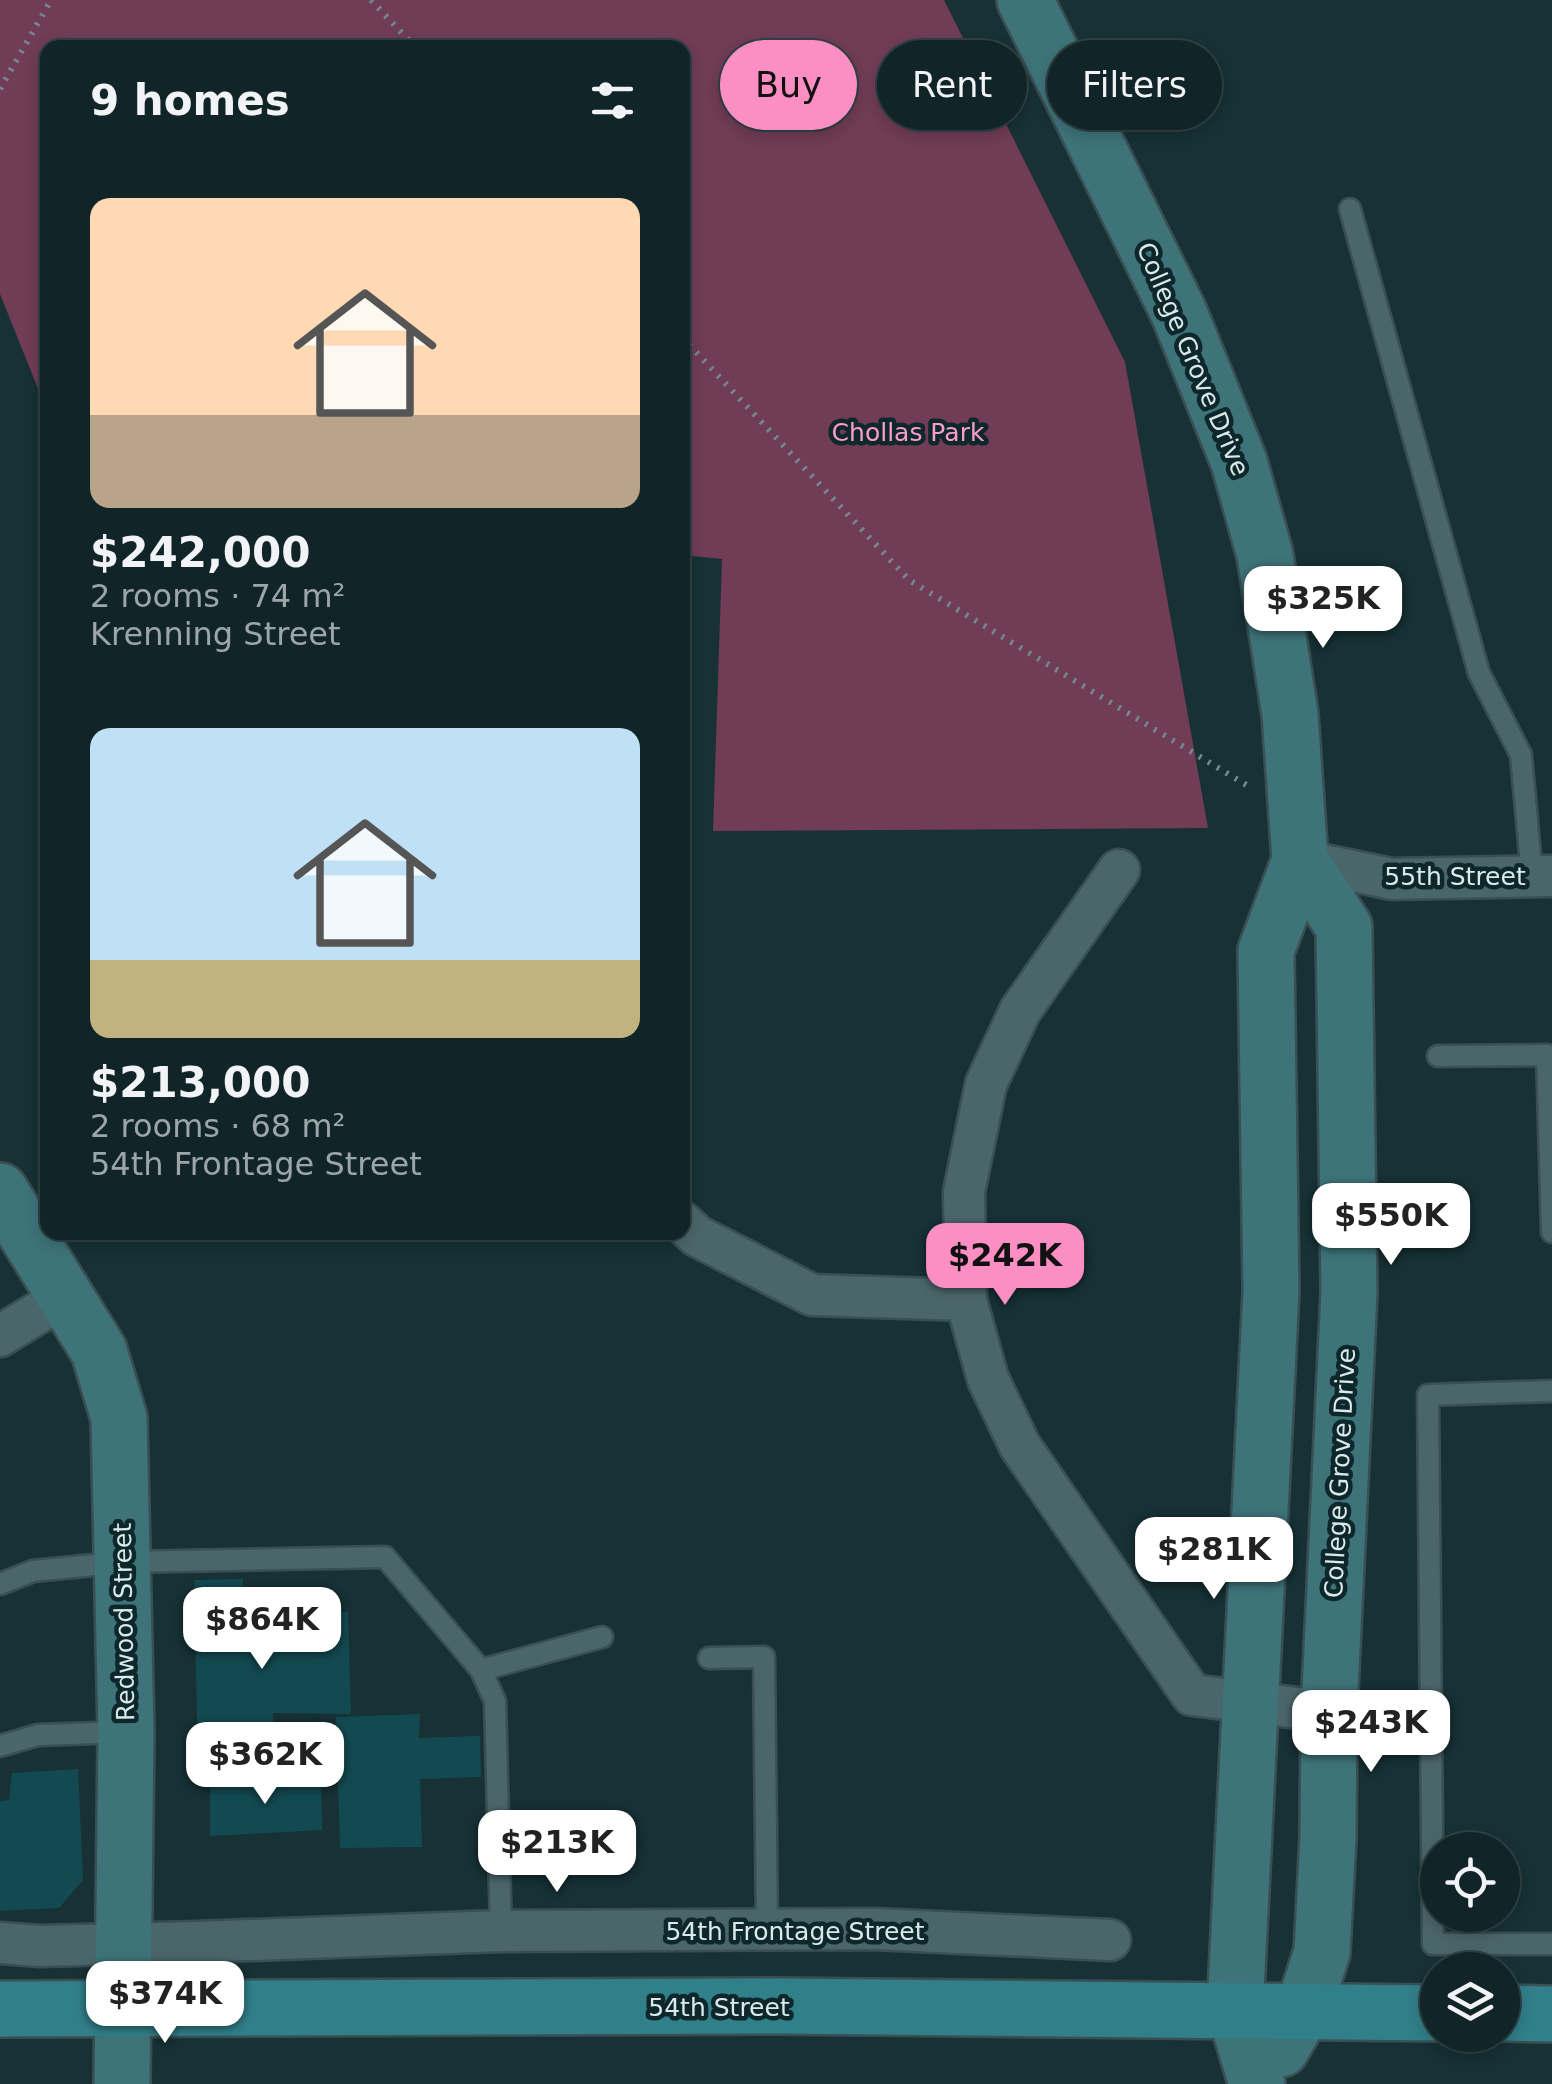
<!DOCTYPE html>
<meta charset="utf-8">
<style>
body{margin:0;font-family:"DejaVu Sans",sans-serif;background:#1e3134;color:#f1f3f6;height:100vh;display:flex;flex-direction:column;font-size:38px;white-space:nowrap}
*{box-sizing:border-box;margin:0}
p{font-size:32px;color:#9ca5a8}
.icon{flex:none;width:55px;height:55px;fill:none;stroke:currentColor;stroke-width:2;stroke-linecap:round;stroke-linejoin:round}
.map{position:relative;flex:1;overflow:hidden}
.sheet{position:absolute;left:40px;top:40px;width:650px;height:1200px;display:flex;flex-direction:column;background:#112528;border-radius:20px;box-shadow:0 5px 15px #0003,0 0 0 2px #304245}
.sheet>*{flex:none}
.guide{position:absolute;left:720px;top:40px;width:680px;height:90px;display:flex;gap:20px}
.tools{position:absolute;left:1420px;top:1832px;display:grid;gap:20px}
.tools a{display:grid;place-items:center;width:100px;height:100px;border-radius:50%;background:#112528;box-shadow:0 5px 15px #0003,0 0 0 2px #304245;font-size:50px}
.price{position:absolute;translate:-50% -85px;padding:0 22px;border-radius:20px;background:#fff;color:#222;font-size:32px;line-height:65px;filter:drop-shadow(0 2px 5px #0008)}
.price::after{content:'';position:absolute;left:50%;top:60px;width:30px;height:22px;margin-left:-15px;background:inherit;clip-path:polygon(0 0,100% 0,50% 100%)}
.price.on{background:#fb8fc4;color:#111}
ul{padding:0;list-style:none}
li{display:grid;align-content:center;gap:20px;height:530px;padding:0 50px}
li span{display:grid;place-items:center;height:310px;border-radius:20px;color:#555}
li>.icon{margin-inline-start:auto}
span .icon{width:180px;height:180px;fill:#fffc;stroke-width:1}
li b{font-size:42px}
h2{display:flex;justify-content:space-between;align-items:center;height:120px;padding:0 50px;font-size:42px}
.pill{padding:0 35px;border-radius:45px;background:#112528;box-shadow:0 5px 15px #0003,0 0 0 2px #304245;font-size:35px;line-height:90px}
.pill.on{background:#fb8fc4;color:#111}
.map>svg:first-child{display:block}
.green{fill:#703c56}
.building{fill:#134a51}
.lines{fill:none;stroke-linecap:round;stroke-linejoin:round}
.lane-casing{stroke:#394f52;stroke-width:25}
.street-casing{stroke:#394f52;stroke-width:45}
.secondary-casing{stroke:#394f52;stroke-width:60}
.primary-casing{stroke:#394f52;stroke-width:60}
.path{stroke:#75898d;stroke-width:6;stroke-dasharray:2.5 8;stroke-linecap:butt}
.lane{stroke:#4b666a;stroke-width:20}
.street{stroke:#4b666a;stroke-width:40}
.secondary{stroke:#3e737a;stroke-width:55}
.primary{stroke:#317f89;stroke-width:55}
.labels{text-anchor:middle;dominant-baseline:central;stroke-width:9;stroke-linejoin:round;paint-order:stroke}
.street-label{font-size:25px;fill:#dae9ec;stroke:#0d272b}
.park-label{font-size:25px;fill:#fb9dca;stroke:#0d272b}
</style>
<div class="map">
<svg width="1552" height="2084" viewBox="0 0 1552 2084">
<rect width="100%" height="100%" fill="#173135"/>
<path class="green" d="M0,0H944L1125,362L1208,828L713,831L722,559L682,555V48H48L47,411L0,294Z"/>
<path class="building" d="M243,1579L244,1613L348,1612L351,1714L273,1713L275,1764L198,1766L194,1580Z
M420,1714L419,1738L480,1736L481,1777L420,1779L422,1847L340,1848L336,1717Z
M78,1769L83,1880L59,1908L0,1911V1801L9,1800L12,1773Z
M321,1780L322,1830L210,1836V1782Z"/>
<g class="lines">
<defs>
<path id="lane" d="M1350,209L1479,673L1521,755L1532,876
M1438,1056L1547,1055L1552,1232
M1552,1391L1428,1395L1433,1944H1552
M0,1584L33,1571L124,1562L385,1557L481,1670L495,1701L501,1931
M709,1658L764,1657L767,1929
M481,1670L602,1637
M0,1746L38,1735L126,1732"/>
<path id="street" d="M1300,860L1392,879L1552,876
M1119,870L1020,1011L986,1084L964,1192L966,1300L988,1379L1020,1446L1192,1695L1329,1712
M682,1222L697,1236L812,1295L966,1300
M0,1336L67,1295
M0,1943L40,1946L196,1942L501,1931L875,1929L1110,1940"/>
<path id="secondary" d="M1025,0L1179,313L1239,462L1265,555L1290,714L1300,860L1266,951L1271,1291L1235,2011L1257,2084
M0,1191L99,1351L119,1418L126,1732L122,2084
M1281,2049L1303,2011L1322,1952L1328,1837L1329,1712L1349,1292L1344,927L1300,860"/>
<path id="primary" d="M0,2009L779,2006L1438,2013
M1502,2013L1552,2014"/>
</defs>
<use href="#lane" class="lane-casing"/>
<use href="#street" class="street-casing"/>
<use href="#secondary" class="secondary-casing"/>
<use href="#primary" class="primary-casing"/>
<path class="path" d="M371,0L416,48
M0,89L51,0
M682,337L909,580L1248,786"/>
<use href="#lane" class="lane"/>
<use href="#street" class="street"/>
<use href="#secondary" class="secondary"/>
<use href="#primary" class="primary"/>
</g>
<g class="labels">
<g class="street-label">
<text transform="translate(1193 359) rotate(67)">College Grove Drive</text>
<text x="1455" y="876">55th Street</text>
<text transform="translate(1340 1473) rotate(-87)">College Grove Drive</text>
<text transform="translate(124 1622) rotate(-91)">Redwood Street</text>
<text x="795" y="1931">54th Frontage Street</text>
<text x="719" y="2007">54th Street</text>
</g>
<g class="park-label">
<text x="908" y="432">Chollas Park</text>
</g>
</g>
</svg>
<div class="tools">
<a><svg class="icon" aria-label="locate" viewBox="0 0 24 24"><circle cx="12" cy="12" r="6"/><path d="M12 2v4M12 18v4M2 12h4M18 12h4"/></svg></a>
<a><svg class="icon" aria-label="layers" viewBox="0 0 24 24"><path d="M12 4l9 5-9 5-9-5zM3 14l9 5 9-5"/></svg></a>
</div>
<b class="price" style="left:1323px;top:651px">$325K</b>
<b class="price" style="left:1391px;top:1268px">$550K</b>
<b class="price on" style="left:1005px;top:1308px">$242K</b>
<b class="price" style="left:1214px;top:1602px">$281K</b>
<b class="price" style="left:262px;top:1672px">$864K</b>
<b class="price" style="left:1371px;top:1775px">$243K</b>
<b class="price" style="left:265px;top:1807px">$362K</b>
<b class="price" style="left:557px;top:1895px">$213K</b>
<b class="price" style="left:165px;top:2046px">$374K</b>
<div class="guide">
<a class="pill on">Buy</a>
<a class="pill">Rent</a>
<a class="pill">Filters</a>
</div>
<section class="sheet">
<h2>9 homes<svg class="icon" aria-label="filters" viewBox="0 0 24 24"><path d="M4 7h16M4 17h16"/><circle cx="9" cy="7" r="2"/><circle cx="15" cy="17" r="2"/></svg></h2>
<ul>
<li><span style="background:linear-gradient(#ffd9b3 70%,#b9a48a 0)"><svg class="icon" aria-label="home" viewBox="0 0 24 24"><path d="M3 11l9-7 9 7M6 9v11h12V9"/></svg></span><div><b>$242,000</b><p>2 rooms · 74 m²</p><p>Krenning Street</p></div></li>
<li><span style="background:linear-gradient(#bfe0f5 75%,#c2b280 0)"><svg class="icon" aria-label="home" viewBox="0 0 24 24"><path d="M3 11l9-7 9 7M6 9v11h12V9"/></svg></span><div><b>$213,000</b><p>2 rooms · 68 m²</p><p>54th Frontage Street</p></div></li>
</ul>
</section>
</div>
